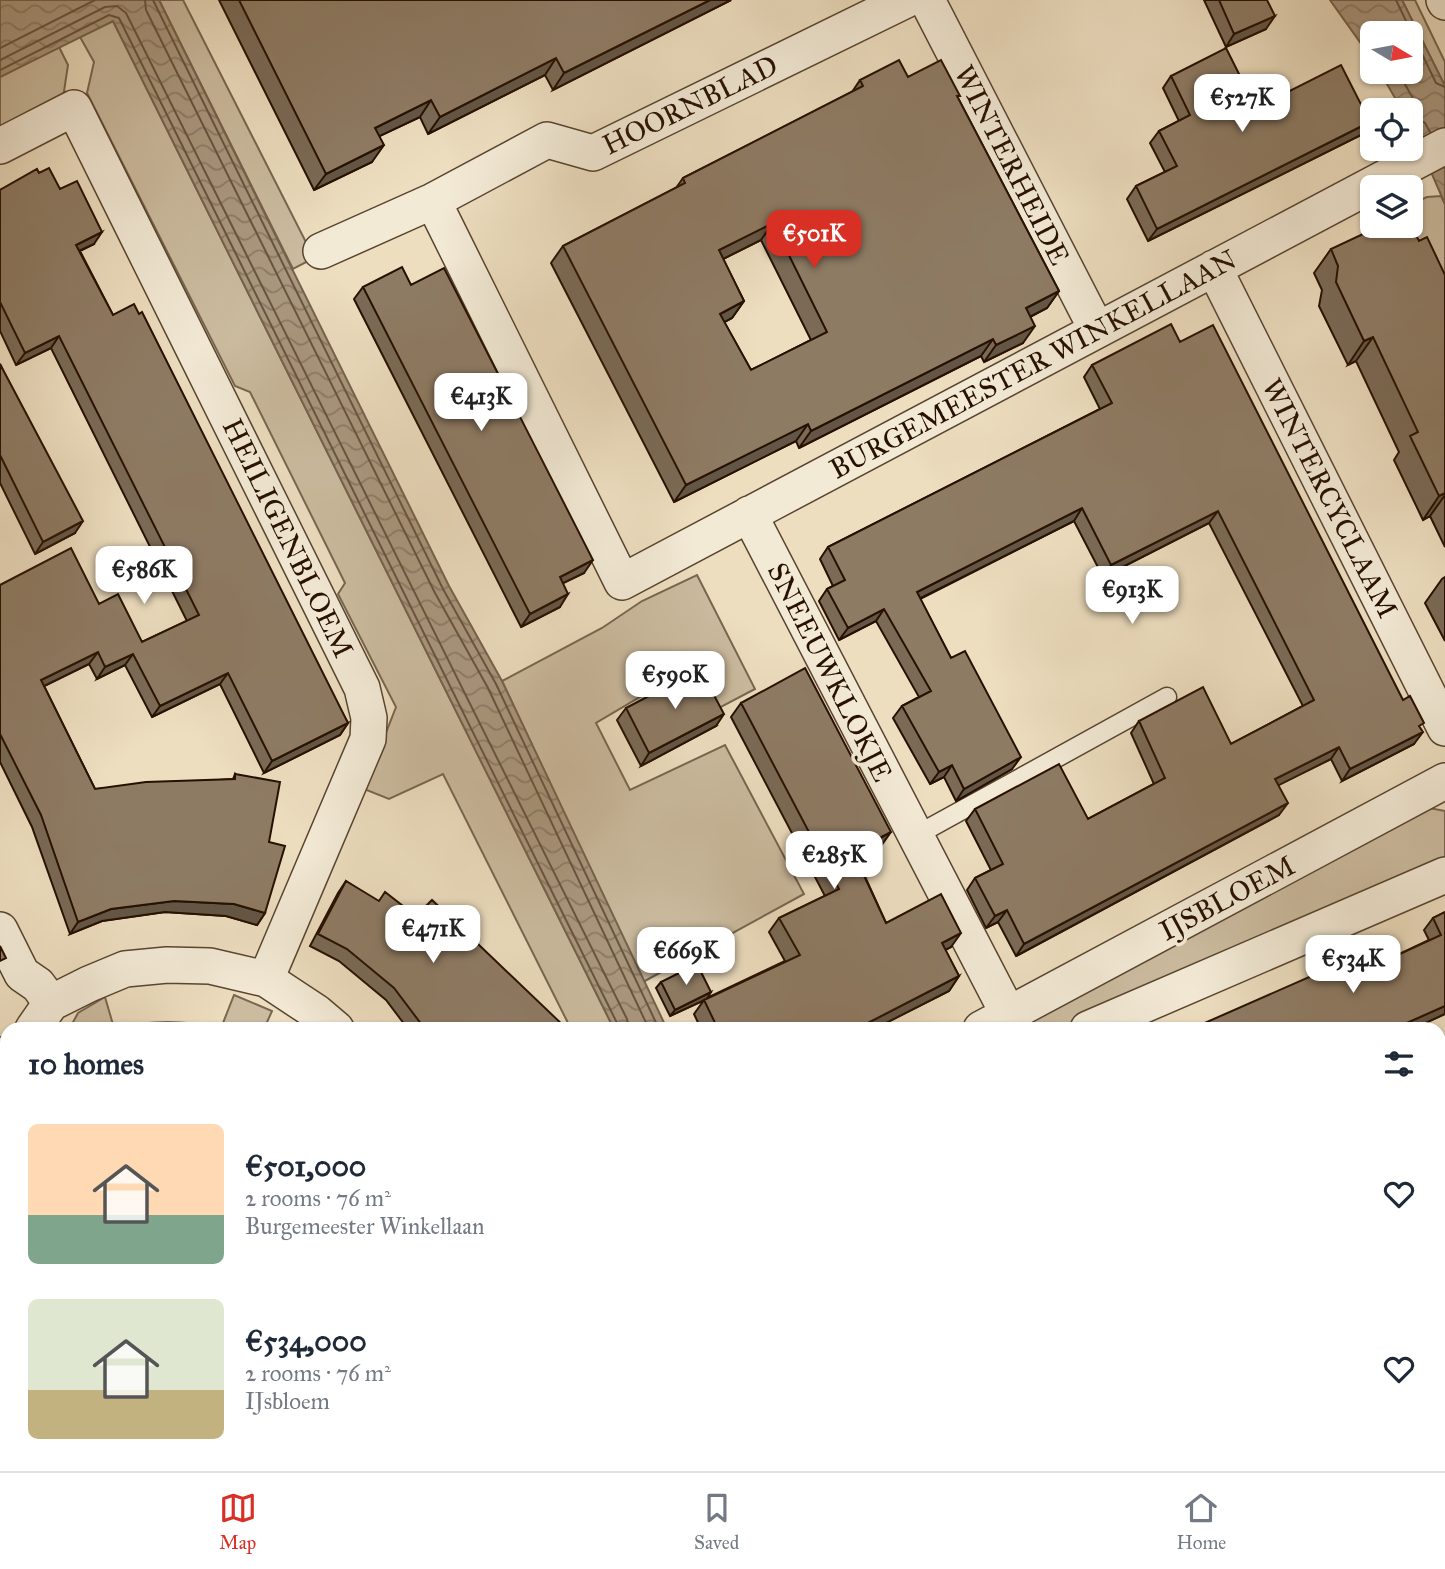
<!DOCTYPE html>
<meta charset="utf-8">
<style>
body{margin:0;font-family:"IM FELL Great Primer",serif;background:#f2f2f3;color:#1f2937;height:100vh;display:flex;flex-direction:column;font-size:26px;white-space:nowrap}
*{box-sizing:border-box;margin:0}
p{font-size:23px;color:#747a83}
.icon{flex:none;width:38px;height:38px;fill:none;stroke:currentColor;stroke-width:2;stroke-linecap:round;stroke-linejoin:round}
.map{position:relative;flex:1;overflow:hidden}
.panel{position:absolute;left:0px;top:1022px;width:1446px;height:450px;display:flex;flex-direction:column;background:#fff;border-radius:21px 21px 0 0;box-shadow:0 2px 5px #0004}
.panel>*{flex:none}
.needle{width:46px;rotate:100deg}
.fabs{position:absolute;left:1360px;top:21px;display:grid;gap:14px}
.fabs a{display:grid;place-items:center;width:63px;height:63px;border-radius:10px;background:#fff;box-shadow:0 2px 5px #0004;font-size:35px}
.price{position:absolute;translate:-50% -60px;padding:0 16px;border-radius:14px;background:#fff;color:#222;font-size:23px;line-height:46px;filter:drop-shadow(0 2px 4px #0008)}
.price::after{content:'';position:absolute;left:50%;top:42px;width:21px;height:16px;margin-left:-10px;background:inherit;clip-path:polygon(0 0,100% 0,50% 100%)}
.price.current{background:#d93025;color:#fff}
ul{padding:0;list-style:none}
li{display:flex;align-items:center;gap:21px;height:175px;padding:0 28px}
li span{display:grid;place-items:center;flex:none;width:196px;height:140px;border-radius:10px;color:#555}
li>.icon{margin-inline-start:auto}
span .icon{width:84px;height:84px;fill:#fffc;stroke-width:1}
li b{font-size:30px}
h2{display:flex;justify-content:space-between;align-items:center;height:84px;padding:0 28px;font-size:30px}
.tab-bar{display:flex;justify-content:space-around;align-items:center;height:98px;border-top:2px solid #e0e1e3;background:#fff;font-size:19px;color:#747a83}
.tab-bar a{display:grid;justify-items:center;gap:4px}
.tab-bar .current{color:#d93025}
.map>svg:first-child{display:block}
.green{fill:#cbbb9f;stroke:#796650;stroke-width:2}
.water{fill:url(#water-waves);stroke:#76624c;stroke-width:2}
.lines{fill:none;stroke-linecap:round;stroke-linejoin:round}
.shore{stroke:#685440;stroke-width:2}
.service-casing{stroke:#584430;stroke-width:21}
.minor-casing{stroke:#584430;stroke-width:38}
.service{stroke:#f3ead6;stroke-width:18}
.minor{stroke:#f3ead6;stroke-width:35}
.wall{fill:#7a6a56;stroke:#271000;stroke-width:2;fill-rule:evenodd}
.shaded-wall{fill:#635646;stroke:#271000;stroke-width:2}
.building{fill:#8e7b64;stroke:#271000;stroke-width:2;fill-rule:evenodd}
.labels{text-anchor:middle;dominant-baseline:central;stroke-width:7;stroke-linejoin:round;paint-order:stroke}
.street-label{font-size:28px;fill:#271000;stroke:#f3ead6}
</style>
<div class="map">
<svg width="1445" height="1471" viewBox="0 0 1445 1471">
<defs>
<pattern id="water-waves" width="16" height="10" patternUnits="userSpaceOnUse" patternTransform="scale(1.75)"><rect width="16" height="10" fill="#aa987f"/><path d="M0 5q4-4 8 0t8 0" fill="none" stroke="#8a7b66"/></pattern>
</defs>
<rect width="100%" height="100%" fill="#eddec0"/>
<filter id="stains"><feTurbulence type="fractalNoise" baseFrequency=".00286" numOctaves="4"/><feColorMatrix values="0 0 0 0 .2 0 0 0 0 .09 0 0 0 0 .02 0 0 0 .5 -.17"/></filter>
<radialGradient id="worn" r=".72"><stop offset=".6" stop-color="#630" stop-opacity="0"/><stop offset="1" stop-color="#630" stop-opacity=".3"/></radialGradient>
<path class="green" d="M159,0H183L314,258L293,269Z
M1402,0H1415L1445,62V86Z
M113,21L614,1029H571L443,774L389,799L364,789L396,707L338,594L345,583L250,392L235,386L87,93L94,62L80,37Z
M59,47L68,65L63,98L0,129V77Z
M1441,196L1445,204V317L1410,226L1411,204L1427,197Z
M697,575L755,689L719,708L696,664L596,723L630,790L725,745L804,894L643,982L502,681L602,628L642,601Z
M1424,807L1445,811V857L1441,861L1061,1029H1028L1033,1015Z
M234,995L272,1011L264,1029H74L72,1024L78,1013L105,997L114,1028C152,1020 183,1020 221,1028Z"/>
<path class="water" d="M0,0H159L449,586L502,681L667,1029H614L113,21L0,77Z
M1330,0H1402L1445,86V204L1411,126L1410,110H1402L1380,72H1410V33H1372V59Z"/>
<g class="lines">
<path class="shore" d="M145,0L146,10L435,593L488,688L649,1029
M153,0L443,589L496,684L659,1029
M1396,0L1436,83L1445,87
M0,48L95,0
M0,60L105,7L117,6L126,13L627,1019L629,1029
M0,70L109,15L119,18L620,1029
M1398,72L1415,102L1416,117L1425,123L1430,132"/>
<defs>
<path id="service" d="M915,836L1167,697"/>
<path id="minor" d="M927,0L1097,330
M1444,0L1445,2
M0,146L74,108L362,688L369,718L368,739L266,979
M433,201L622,582L1445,146
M321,251L433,201L547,140L593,153L906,0
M1214,268L1445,728
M749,514L1016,1029
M0,930L22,974L38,985L51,1003
M33,1029L51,1003L89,984L125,969L167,965L210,966L266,979L316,1012L336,1029
M981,1029L1445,781
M1088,1029L1445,875
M0,1060L7,1054
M0,1223L7,1219
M1438,1373L1445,1370
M0,1376L7,1390
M45,1465L49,1471
M431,1465L436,1471
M1058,1465L1061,1471
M518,1471L520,1465
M1218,1471L1232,1465"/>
</defs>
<use href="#service" class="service-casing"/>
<use href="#minor" class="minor-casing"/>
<use href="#service" class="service"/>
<use href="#minor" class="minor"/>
</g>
<path class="wall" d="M219,0H731L553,90L545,75L428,134L420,117L379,136L372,162L314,190Z
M1204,0H1267L1266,29L1226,47Z
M1171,76L1256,108L1370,122L1361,135L1148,241L1127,199L1136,186L1165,172L1150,143L1159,131L1179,121L1163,88Z
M908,77L958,98L1059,291L1047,308L1030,317L1023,343L984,362L981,356L799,448L796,441L674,502L551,263L563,246L676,188L683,178L852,92L860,80ZM761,240L811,340L751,370L724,322L732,318L744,301L723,259Z
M39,173L60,189L94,244L80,251L113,315L348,723L340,735L264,773L220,684L152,717L125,665L97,679L89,664L44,686L95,789L233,779L235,774L269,842L265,913L257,925L226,916L165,912L102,921L70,934L32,827L0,762V585L99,604L142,642L187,621L51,348L16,365L0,331V190Z
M1419,241L1445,275V547L1430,516L1423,520L1394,460L1399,452L1356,361L1348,365L1319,306L1322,290L1314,273L1331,249Z
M411,285L584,573L563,583L560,607L521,627L354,299L363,287Z
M1180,342L1420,728L1414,744L1342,781L1331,759L1278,785L1279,815L1016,956L998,922L986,928L967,890L975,878L991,870L966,821L975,809L1088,819L1154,784L1131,733L1139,721L1231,744L1303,706L1209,523L1103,577L1074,521L920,599L951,658L1012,769L956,801L944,777L930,784L893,718L902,706L919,697L876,621L839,640L819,601L827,589L833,586L820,559L828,547L1100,409L1084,377L1092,365Z
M0,364L75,533L35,554L0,483Z
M1445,577V641L1425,603L1442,579Z
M741,703L881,846L857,859L886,923L951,947L945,950L959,976L949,991L874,1029H701L694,1014L704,1000L670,1016L656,988L661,982L707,998L785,961L769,932L779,918L825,896L731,717Z
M626,708L716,726L641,766L617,720Z
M346,881L567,1029H408L386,1000L339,961L310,946L338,893Z
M1445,912V1014L1412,1029L1372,967L1429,940L1424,930L1433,918Z
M7,1271V1316L0,1302V1275Z
M101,1465H187L190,1471H105Z
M239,1465H387L390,1471H242Z
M584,1465H680L683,1471H579Z
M751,1465H836L839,1471H754Z
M924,1465H1027L1030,1471H927Z
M1085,1465H1123L1109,1471H1088Z"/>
<path class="shaded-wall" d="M710,0H731L553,90L564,73Z
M1275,16L1266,29L1226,47L1234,34Z
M556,58L545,75L428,134L440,117Z
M431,100L420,117L363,144L375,128Z
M1370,122L1361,135L1148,241L1157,229Z
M384,145L372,162L314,190L326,174Z
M773,223L761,240L707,267L719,250Z
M102,232L94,244L68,256L76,245Z
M1059,291L1047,308L1014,325L1026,308Z
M744,301L732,318L708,331L720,314Z
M1035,326L1023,343L984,362L996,345Z
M59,336L51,348L16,365L25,353Z
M1373,337L1356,361L1348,365L1364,341Z
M993,339L981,356L799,448L811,431Z
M808,424L796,441L674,502L686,485Z
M1445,493V495L1430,516L1423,520L1439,496Z
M1082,508L1074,521L909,604L917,592Z
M1218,511L1209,523L1103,577L1111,565Z
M83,521L75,533L35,554L43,542Z
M593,560L584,573L551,589L560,577Z
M568,594L560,607L521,627L530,614Z
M884,609L876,621L839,640L848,628Z
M98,652L89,664L32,692L41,680Z
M133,654L125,665L97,679L105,667Z
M228,673L220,684L152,717L160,706Z
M724,714L716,726L641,766L649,753Z
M348,723L340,735L264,773L272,761Z
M1423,732L1414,744L1342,781L1350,769Z
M1339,747L1331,759L1267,791L1275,779Z
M1021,757L1012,769L956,801L964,789Z
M952,765L944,777L930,784L939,772Z
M1288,803L1279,815L1016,956L1024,944Z
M891,832L881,846L843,866L853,852Z
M174,901L234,904L265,913L257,925L226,916L165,912L102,921L70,934L78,922L111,909Z
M1007,910L998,922L986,928L995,916Z
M961,933L951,947L932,957L942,943Z
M959,976L949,991L874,1029H856Z
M711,992L707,999L670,1016L675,1010Z
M1445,1006V1014L1412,1029H1393Z
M1445,1312V1321L1438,1323V1315Z
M1104,1465H1123L1109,1471H1096L1099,1467Z"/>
<path class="building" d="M239,0H710L564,73L556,58L440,117L431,100L375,128L384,145L326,174Z
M1219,0H1267L1275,16L1234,34Z
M1226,48L1256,108L1341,65L1370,122L1157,229L1136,186L1177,166L1159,131L1190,115L1171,76Z
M899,60L908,77L941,60L960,96H957L1059,291L1026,308L1035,326L996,345L993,339L811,431L808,424L686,485L563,246L685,183L683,178L863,86L860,80ZM773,223L827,332L751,370L720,314L744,301L719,250Z
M49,168L60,189L77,181L102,232L76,245L113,315L134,304L139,314L142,312L348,723L272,761L228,673L160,706L133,654L105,667L98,652L41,680L95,789L146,782L235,779V774L280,782L269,842L285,846L265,913L234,904L174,901L111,909L78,922L41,815L0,734V585L71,548L99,604L118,594L142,642L199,615L59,336L25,353L0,302V190L37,169L39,173Z
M1410,224L1419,241L1427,237L1445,275V493L1439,496L1410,436L1418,432L1373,337L1364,341L1336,282L1338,266L1331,249L1380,226H1410Z
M402,267L411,285L444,268L593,560L560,577L568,594L530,614L363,287Z
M1171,324L1180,342L1213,325L1403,700L1410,696L1424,723L1419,726L1423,732L1350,769L1339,747L1275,779L1288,803L1024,944L1007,910L995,916L975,878L1003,864L975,809L1059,764L1088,819L1165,778L1139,721L1203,687L1231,744L1314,700L1218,511L1111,565L1082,508L917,592L951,658L965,651L1021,757L964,789L952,765L939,772L902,706L931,691L884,609L848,628L827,589L845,580L828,547L1112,403L1092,365Z
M0,364L83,521L43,542L0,455Z
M805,668L891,832L853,852L886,923L941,894L961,933L942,943L959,976L856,1029H718L704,1000L800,955L779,918L839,889L741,703Z
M700,669L724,714L649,753L626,708Z
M346,881L379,901L385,892L416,916L432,900L567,1029H425L394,988L347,949L318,934Z
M1445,912V1006L1393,1029H1191L1332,967L1366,954L1372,967L1441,935L1433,918Z
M0,946L6,958L0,961Z
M697,964L711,992L675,1010L661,982Z
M1445,1154V1312L1438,1315V1157Z
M7,1271V1287L0,1274Z
M116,1465H187L190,1471H119Z
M253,1465H387L390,1471H256Z
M586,1465H680L683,1471H584L588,1469Z
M767,1465H836L839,1471H770Z
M938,1465H1027L1030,1471H941Z"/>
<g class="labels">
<g class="street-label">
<text transform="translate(690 105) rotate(-26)">HOORNBLAD</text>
<text transform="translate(1012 165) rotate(63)">WINTERHEIDE</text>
<text transform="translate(1033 364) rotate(-28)">BURGEMEESTER WINKELLAAN</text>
<text transform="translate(1330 498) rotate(63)">WINTERCYCLAAM</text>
<text transform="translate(288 538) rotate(64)">HEILIGENBLOEM</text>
<text transform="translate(830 672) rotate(63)">SNEEUWKLOKJE</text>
<text transform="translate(1227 898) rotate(-28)">IJSBLOEM</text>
</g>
</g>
<rect width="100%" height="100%" filter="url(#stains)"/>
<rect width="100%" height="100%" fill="url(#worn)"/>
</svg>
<div class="fabs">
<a><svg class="needle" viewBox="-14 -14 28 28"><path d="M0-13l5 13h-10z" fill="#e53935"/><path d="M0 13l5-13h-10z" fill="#747a83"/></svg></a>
<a><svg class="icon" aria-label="locate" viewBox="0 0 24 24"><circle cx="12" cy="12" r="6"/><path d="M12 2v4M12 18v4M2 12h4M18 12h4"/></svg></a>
<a><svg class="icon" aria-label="layers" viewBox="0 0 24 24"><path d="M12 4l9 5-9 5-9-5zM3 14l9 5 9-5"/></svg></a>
</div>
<b class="price" style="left:1242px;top:134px">€527K</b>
<b class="price current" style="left:814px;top:270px">€501K</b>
<b class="price" style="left:481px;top:433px">€413K</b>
<b class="price" style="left:144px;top:606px">€586K</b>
<b class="price" style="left:1132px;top:626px">€913K</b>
<b class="price" style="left:675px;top:711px">€590K</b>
<b class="price" style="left:834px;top:891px">€285K</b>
<b class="price" style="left:433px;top:965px">€471K</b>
<b class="price" style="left:686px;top:987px">€669K</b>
<b class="price" style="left:1353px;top:995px">€534K</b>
<section class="panel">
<h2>10 homes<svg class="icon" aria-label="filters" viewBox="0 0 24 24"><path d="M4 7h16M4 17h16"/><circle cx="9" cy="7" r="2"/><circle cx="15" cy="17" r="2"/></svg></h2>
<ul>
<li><span style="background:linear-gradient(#ffd9b3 65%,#7fa58c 0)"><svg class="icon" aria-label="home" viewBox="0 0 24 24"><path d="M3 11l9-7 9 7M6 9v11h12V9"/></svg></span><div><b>€501,000</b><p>2 rooms · 76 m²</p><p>Burgemeester Winkellaan</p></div><svg class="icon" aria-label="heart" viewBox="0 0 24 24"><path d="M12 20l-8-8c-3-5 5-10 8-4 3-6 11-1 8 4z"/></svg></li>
<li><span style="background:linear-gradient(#dfe7d0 65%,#c2b280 0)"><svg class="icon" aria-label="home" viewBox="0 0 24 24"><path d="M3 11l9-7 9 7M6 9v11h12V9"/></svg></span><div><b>€534,000</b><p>2 rooms · 76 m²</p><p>IJsbloem</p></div><svg class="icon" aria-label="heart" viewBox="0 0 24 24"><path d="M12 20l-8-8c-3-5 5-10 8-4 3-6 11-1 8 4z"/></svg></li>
</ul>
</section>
</div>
<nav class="tab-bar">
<a class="current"><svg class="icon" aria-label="map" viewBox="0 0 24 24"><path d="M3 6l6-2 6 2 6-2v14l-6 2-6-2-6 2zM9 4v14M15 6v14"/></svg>Map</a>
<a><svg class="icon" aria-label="saved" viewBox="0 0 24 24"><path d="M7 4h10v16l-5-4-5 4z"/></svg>Saved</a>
<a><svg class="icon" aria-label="home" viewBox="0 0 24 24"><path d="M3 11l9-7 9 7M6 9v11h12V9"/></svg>Home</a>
</nav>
